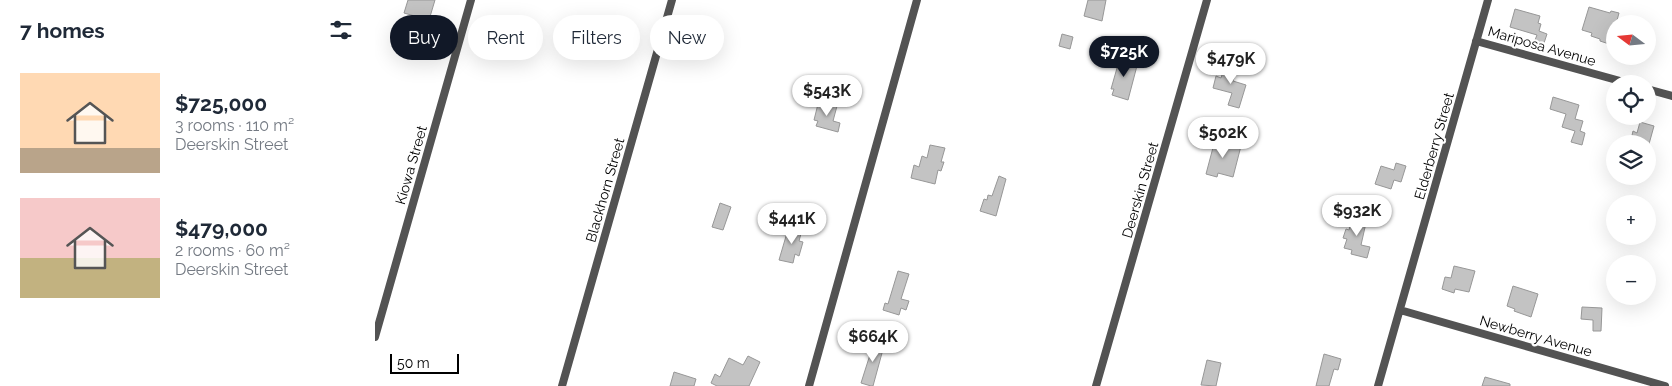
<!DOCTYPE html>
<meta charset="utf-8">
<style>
body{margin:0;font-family:Raleway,sans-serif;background:#f2f2f3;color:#1f2937;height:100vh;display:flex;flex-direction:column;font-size:19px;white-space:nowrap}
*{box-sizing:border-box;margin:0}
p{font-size:16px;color:#747a83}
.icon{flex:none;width:28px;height:28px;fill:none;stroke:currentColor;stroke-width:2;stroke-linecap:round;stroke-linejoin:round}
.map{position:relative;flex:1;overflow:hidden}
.sheet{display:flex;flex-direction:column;background:#fff;width:375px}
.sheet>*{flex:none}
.guide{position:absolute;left:15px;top:15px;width:475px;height:45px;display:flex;gap:10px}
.needle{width:32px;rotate:286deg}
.controls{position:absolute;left:1231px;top:15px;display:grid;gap:10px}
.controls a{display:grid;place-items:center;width:50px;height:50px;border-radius:50%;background:#fff;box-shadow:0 5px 20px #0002;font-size:25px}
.scale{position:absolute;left:15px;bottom:12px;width:69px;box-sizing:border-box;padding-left:5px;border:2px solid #000;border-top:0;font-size:14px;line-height:18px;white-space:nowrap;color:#000;-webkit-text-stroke:4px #fff;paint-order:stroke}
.price{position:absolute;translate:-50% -42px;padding:0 11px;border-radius:18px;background:#fff;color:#222;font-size:16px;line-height:32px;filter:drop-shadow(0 1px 2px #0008)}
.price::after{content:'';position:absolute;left:50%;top:30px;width:15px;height:11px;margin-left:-8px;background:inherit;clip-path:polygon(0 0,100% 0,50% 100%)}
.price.selected{background:#111827;color:#fff}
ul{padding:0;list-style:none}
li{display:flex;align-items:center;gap:15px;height:125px;padding:0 20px}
li span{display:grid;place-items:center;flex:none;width:140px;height:100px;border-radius:0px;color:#555}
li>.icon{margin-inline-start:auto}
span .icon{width:60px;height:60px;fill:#fffc;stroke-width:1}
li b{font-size:21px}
h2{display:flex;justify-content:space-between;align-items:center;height:60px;padding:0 20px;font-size:21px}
.tag{padding:0 18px;border-radius:22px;background:#fff;box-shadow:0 5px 20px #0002;font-size:18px;line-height:45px}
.tag.selected{background:#111827;color:#fff}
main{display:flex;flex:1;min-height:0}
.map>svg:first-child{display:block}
.building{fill:#c3c3c3;stroke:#979797}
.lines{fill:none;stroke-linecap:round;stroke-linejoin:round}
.street{stroke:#535353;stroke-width:8}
.labels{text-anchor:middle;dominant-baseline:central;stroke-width:4.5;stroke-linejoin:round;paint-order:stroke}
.street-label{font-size:14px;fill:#000;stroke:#fff}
</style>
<main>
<section class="sheet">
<h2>7 homes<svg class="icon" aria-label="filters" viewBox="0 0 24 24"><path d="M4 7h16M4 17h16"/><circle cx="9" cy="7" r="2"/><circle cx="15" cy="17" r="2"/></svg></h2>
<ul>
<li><span style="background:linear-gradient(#ffd9b3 75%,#b9a48a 0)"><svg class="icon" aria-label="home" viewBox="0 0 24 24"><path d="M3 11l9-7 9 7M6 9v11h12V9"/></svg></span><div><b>$725,000</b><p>3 rooms · 110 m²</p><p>Deerskin Street</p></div></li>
<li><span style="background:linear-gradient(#f6c9c9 60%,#c2b280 0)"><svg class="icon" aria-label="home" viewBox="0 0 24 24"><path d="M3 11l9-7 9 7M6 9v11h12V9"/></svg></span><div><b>$479,000</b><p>2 rooms · 60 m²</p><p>Deerskin Street</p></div></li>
</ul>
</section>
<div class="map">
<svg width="1297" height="386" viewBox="0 0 1297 386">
<rect width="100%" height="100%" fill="#fff"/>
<path class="building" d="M33,0H60L54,20L29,13Z
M713,0H731L727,21L709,16Z
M1214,7L1235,13L1236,11L1244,13L1241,24H1240V46L1225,41V39L1216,36L1217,33L1207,30Z
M1140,9L1165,16L1163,23L1166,24L1164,31L1172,34L1169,43L1160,40L1162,35L1135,27Z
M687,34L698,37L695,49L684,46Z
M751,58L763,62L753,100L737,95L739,89H736L742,68L739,67L741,61L749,63Z
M851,62L863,65L858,81L871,85L864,108L853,105L857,93L838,88L841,76L846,78Z
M1178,97L1204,105L1200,119L1208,121L1205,131L1210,133L1207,145L1196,142L1200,131L1187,127L1191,114L1175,109Z
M449,103L462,106L458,121L465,123L463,132L441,126L443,121L439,120L443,104L448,105Z
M1265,122L1279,126L1274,144H1255L1258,131L1262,133Z
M840,140L866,146L858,177L843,173L842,177L831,174Z
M555,145L570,148L566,162H569L566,171L563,170L560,184L536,178L539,165L544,167L547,156L552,158Z
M1021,163L1031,166L1026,182L1019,180L1016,189L1000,184L1006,166L1019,170Z
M624,176L631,179L621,216L605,211L609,199L612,200L613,195L617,196Z
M345,203L356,207L348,230L337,227Z
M984,211L993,214L986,245L995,247L992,258L976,254L977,250L969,248L972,239L968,238L971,229L974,230L976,222L981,224Z
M414,226L427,230L424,241L428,242L424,256L420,254L418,263L404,260Z
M1079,266L1100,271L1094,292L1080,289L1079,293L1067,289L1070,277L1076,278Z
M523,271L534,274L526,299L534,301L531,310L526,308L524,315L508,310L510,303L513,304Z
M1138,286L1163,294L1156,317L1139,311L1140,309L1132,306Z
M1207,307L1227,308L1226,331H1218V320L1206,319Z
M500,339L510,342L498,386H496L486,383Z
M949,354L966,359L963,370L959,369L954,386H941Z
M373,356L385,362L374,386H342L336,383L340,374L345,377L354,358L368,365Z
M832,360L846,363L841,386L826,385Z
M299,372L321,379L319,386H295Z
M1110,377L1135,384V386H1107Z"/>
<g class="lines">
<path class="street" d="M1101,41L1256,84
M1272,89L1297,96
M1025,310L1290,386
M0,337L96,0
M187,386L297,0
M434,386L542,0
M721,386L832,0
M1003,386L1113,0"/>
</g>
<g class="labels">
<g class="street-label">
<text transform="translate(1167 46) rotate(16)">Mariposa Avenue</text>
<text transform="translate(1059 146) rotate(-74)">Elderberry Street</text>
<text transform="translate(36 165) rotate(-74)">Kiowa Street</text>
<text transform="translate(230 190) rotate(-74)">Blackhorn Street</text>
<text transform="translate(765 190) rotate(-74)">Deerskin Street</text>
<text transform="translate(1161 336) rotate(16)">Newberry Avenue</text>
</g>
</g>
</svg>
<div class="controls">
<a><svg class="needle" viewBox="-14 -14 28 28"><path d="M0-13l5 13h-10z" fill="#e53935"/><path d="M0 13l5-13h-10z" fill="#747a83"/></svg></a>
<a><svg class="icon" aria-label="locate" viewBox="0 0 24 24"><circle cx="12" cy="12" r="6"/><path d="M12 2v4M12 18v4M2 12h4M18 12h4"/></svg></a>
<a><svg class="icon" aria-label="layers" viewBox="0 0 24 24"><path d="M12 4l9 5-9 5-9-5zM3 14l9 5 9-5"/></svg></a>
<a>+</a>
<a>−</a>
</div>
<div class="scale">50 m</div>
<b class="price selected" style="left:749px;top:78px">$725K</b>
<b class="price" style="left:856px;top:85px">$479K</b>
<b class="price" style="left:452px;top:117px">$543K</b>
<b class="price" style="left:848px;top:159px">$502K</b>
<b class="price" style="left:982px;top:237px">$932K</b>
<b class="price" style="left:417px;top:245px">$441K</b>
<b class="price" style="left:498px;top:363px">$664K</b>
<div class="guide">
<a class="tag selected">Buy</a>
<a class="tag">Rent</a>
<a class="tag">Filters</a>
<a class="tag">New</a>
</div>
</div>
</main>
